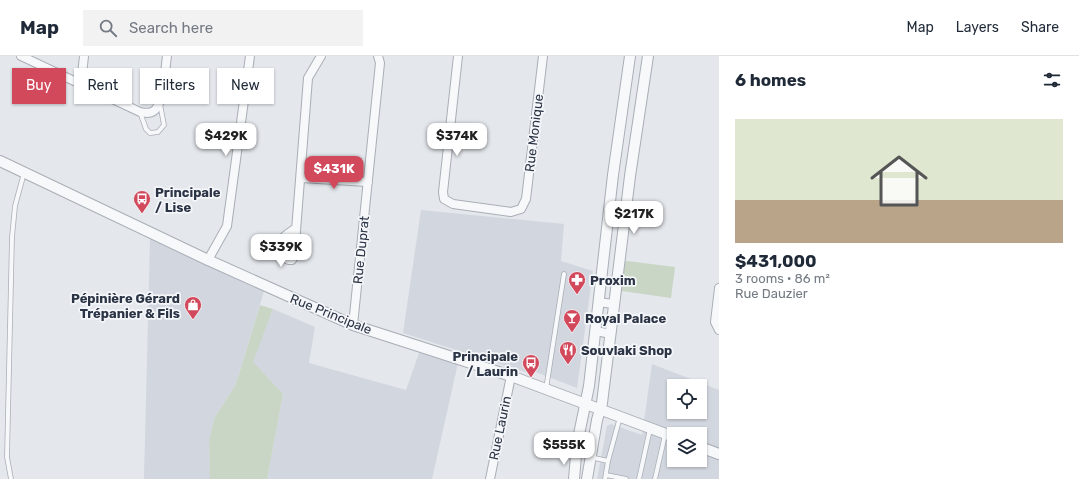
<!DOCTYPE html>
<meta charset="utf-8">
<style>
body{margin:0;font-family:Rubik,sans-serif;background:#f2f2f3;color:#1f2937;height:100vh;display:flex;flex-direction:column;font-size:15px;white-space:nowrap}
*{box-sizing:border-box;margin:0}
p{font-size:13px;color:#747a83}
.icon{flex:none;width:22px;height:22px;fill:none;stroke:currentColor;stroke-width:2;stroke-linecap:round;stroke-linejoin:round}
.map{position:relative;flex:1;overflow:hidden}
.sheet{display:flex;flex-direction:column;background:#fff;width:360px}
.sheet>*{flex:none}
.top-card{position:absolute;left:12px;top:12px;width:380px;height:36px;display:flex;gap:8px}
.tools{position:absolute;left:667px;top:323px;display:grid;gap:8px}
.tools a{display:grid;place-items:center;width:40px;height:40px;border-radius:0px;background:#fff;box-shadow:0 1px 3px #0004;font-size:20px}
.price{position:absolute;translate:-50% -34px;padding:0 9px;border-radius:8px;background:#fff;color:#222;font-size:13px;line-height:26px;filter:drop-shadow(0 1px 2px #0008)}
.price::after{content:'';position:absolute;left:50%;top:24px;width:12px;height:9px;margin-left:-6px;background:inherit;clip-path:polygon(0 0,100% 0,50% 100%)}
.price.active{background:#d1495b;color:#fff}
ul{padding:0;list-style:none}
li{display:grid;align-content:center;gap:8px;height:212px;padding:0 16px}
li+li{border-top:1px solid #e0e1e3}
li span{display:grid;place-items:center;height:124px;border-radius:0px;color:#555}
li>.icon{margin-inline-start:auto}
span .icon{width:72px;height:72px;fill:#fffc;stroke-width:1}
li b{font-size:17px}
h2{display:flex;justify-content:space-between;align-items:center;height:48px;padding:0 16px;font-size:17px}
.tag{padding:0 14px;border-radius:0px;background:#fff;box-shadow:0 1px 3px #0004;font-size:14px;line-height:36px}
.tag.active{background:#d1495b;color:#fff}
header{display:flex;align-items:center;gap:24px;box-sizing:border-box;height:56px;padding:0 20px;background:#fff;border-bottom:1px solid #e0e1e3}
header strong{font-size:19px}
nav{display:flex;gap:22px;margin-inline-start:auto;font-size:14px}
.search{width:280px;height:36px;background:#f2f2f3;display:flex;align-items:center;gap:10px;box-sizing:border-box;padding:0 14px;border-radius:0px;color:#747a83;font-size:15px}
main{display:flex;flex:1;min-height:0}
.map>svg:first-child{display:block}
.built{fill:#d2d6de;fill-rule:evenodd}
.green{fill:#c9d6c5}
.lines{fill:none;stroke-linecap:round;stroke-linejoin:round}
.service-casing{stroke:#a9aeb7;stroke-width:5.5}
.minor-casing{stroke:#a9aeb7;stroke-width:10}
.tertiary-casing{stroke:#a9aeb7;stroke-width:12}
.service{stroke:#f7f8fa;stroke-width:4}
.minor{stroke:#f7f8fa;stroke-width:8}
.tertiary{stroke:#f7f8fa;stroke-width:10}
.labels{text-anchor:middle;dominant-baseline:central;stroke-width:3.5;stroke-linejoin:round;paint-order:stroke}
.street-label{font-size:13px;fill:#2b3445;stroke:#f4f6f9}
.poi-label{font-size:13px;font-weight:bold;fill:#2b3445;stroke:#f4f6f9;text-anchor:start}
</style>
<header>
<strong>Map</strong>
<div class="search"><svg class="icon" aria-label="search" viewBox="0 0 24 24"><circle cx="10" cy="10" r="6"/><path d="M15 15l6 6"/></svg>Search here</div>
<nav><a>Map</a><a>Layers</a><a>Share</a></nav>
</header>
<main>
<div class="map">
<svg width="719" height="423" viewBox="0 0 719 423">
<rect width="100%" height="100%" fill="#e4e7ec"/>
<path class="built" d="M421,154L564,168L561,205L593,215L577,332L541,318L530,314L528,317L403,277Z
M150,182L264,235L236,328L215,361L209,384L210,423H144Z
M273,253L315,271L309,307L406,334L419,297L458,307L432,423H267L283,338L252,306Z
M652,308L719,334V423H597L607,370L611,368L642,379ZM674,330H700V356H674ZM674,378H700V404H674Z"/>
<path class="green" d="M619,204L675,211L671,242L615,234Z
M260,249L273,253L253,306L283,338L267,423H210L209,384L215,361L236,328Z"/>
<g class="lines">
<defs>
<path id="service" d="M140,56L146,73L150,77L158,76L164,69L160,48
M546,333L564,218
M590,401L608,405L605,423
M608,405L620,361
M606,419L626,423
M11,423L7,401L12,181L15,150L24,117
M639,423L650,373
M655,423L665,379"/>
<path id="minor" d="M21,0L140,56C146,57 151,58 155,54C164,45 165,13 167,0
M458,0L443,136L444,143L453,148L511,156L521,153L526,143L543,0
M81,28L84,0
M301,122L368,126
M296,172C292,175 288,177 285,180C277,187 280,205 292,204L294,200L308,22L321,0
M208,204L227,170L250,0
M719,232L715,266L719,274
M598,246L613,248
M353,269L380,7L378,0
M596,275L611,278
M490,423L511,320"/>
<path id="tertiary" d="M0,105L208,204L353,269L511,320L674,381
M700,391L719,398
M574,423L577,388L589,330L613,119L630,0
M587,423L597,364L602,347L630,120L648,0"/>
</defs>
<use href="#service" class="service-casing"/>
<use href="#minor" class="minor-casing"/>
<use href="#tertiary" class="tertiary-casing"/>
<use href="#service" class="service"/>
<use href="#minor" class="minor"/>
<use href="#tertiary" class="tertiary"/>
</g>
<defs>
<symbol id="bus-pin" viewBox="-11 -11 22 30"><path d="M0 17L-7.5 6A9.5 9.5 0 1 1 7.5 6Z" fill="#d1495b" stroke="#f4f6f9"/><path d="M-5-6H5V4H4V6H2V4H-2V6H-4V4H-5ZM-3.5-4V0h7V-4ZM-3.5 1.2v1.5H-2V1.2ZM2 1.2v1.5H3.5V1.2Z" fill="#fff"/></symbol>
<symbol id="pharmacy-pin" viewBox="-11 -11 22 30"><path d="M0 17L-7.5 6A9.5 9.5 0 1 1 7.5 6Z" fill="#d1495b" stroke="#f4f6f9"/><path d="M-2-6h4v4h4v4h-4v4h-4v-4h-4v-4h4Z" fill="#fff"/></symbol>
<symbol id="shop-pin" viewBox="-11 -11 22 30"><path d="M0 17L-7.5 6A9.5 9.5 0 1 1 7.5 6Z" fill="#d1495b" stroke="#f4f6f9"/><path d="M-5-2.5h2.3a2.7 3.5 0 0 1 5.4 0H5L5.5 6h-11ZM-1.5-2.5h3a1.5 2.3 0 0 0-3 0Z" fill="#fff"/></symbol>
<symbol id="bar-pin" viewBox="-11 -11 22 30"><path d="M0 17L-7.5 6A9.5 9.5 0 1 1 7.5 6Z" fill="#d1495b" stroke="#f4f6f9"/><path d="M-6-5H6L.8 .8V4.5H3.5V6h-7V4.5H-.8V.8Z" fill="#fff"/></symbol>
<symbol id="restaurant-pin" viewBox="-11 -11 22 30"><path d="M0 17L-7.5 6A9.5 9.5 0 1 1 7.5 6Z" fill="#d1495b" stroke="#f4f6f9"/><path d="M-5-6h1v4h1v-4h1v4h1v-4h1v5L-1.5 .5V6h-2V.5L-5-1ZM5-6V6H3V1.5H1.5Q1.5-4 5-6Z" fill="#fff"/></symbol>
</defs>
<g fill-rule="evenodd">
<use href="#bus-pin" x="132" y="133" width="20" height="27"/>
<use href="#pharmacy-pin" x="567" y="214" width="20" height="27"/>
<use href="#shop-pin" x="183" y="239" width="20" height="27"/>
<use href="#bar-pin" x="562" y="252" width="20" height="27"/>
<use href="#restaurant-pin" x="558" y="284" width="20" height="27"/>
<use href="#bus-pin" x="521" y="297" width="20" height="27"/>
</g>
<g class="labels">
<g class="street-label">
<text transform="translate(534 77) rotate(-83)">Rue Monique</text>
<text transform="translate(361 194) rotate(-84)">Rue Duprat</text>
<text transform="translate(331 258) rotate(22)">Rue Principale</text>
<text transform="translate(500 372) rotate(-78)">Rue Laurin</text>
</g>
<g class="poi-label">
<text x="155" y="136">Principale<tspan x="155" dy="15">/ Lise</tspan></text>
<text x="590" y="224">Proxim</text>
<text x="180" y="242" text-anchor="end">Pépinière Gérard<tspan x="180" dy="15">Trépanier &amp; Fils</tspan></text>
<text x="585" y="262">Royal Palace</text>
<text x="581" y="294">Souvlaki Shop</text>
<text x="518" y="300" text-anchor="end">Principale<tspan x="518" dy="15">/ Laurin</tspan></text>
</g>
</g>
</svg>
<div class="tools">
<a><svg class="icon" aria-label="locate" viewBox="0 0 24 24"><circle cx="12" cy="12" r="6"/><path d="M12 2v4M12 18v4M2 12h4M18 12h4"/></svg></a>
<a><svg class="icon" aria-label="layers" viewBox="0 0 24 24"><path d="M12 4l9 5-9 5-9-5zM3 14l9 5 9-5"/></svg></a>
</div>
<b class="price" style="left:226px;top:101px">$429K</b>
<b class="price" style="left:457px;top:101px">$374K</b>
<b class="price active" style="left:334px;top:134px">$431K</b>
<b class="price" style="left:634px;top:179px">$217K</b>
<b class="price" style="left:281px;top:212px">$339K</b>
<b class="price" style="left:564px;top:410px">$555K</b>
<div class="top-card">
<a class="tag active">Buy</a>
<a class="tag">Rent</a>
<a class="tag">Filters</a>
<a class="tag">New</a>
</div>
</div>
<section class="sheet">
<h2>6 homes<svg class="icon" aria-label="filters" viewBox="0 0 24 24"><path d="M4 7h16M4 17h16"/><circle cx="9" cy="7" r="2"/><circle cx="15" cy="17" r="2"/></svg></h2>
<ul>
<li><span style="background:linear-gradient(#dfe7d0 65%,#b9a48a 0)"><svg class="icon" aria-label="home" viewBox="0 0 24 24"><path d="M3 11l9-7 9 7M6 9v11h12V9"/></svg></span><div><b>$431,000</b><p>3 rooms · 86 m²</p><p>Rue Dauzier</p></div></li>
</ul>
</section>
</main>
